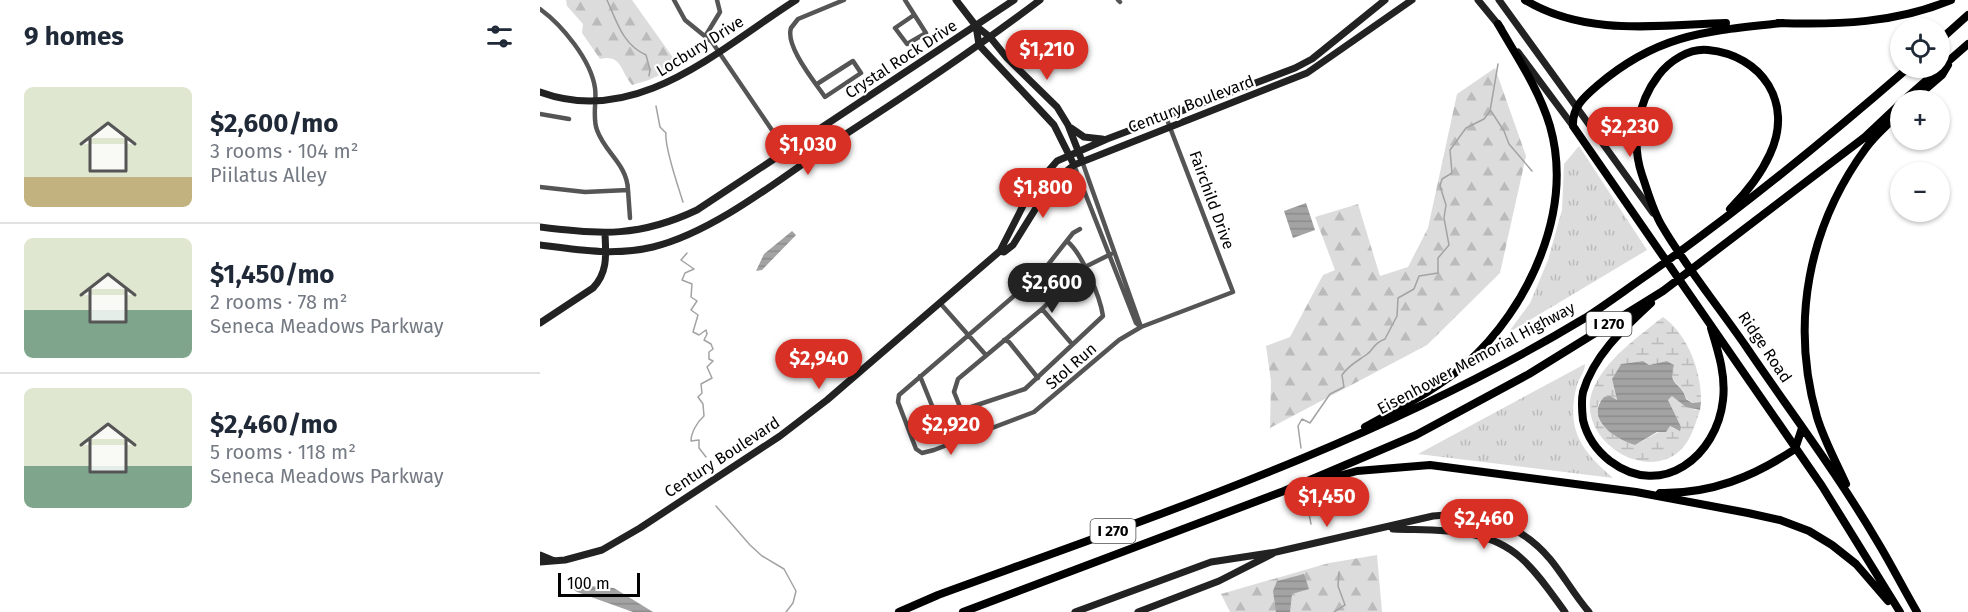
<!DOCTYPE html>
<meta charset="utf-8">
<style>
body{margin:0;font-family:"Fira Sans",sans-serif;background:#f2f2f3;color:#1f2937;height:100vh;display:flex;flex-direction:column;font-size:22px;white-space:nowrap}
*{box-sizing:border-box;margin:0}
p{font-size:20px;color:#747a83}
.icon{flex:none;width:33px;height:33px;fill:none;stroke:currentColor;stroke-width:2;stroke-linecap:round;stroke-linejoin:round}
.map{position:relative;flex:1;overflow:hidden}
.drawer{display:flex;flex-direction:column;background:#fff;width:540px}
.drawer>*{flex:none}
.fabs{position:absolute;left:1350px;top:18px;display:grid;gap:12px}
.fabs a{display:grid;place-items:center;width:60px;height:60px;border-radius:50%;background:#fff;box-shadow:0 2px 4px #0004;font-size:30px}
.scale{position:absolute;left:18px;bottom:15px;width:82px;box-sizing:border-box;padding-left:6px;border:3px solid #000;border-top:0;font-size:16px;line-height:21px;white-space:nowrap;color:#000;-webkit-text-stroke:4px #fff;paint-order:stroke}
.price{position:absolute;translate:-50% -51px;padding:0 14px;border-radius:21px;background:#d93025;color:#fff;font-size:20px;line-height:39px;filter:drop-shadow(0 2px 3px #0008)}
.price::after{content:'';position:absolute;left:50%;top:36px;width:18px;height:14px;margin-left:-9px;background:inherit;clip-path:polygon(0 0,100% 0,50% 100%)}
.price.selected{background:#222;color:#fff}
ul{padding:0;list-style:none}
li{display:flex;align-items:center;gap:18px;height:150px;padding:0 24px}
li+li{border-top:2px solid #e0e1e3}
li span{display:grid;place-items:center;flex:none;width:168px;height:120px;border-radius:9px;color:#555}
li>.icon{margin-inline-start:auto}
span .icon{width:72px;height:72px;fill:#fffc;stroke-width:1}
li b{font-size:26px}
h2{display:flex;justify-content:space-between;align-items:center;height:72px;padding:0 24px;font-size:26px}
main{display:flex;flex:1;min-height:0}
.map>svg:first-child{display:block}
.grass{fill:url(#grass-tufts)}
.forest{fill:url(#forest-firs)}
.wetland{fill:url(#wetland-marsh)}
.water{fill:url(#water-rules)}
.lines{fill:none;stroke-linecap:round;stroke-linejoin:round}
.stream{stroke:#a3a3a3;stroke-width:1.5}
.street{stroke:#555;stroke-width:4.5}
.secondary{stroke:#222;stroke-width:7}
.highway{stroke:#000;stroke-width:8}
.labels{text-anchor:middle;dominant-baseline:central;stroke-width:4.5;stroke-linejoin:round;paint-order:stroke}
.shield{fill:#fff;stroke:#4c4c4c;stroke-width:1.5}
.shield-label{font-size:15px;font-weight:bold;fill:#000}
.street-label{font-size:16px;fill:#000;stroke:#fff}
</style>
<main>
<section class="drawer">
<h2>9 homes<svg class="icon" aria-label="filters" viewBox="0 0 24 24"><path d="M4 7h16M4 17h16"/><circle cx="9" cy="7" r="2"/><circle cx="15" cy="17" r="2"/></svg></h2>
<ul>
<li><span style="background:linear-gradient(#dfe7d0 75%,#c2b280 0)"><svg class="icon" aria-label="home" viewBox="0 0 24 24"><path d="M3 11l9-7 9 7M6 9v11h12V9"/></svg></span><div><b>$2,600/mo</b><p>3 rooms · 104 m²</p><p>Piilatus Alley</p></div></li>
<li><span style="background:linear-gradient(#dfe7d0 60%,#7fa58c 0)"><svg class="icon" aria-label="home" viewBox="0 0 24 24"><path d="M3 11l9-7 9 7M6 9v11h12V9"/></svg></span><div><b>$1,450/mo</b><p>2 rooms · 78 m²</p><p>Seneca Meadows Parkway</p></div></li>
<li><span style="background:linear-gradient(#dfe7d0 65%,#7fa58c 0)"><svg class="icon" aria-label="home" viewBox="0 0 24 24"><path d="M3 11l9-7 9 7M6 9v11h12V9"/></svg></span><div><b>$2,460/mo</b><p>5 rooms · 118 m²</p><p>Seneca Meadows Parkway</p></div></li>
</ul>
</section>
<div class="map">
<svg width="1428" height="612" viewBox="0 0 1428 612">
<defs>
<pattern id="grass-tufts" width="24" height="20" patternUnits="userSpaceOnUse" patternTransform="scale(1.5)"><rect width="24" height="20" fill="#dcdcdc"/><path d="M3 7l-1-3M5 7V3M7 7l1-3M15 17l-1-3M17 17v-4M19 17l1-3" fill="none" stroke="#bbb"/></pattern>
<pattern id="forest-firs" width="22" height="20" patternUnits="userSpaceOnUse" patternTransform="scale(1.5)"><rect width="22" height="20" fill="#dcdcdc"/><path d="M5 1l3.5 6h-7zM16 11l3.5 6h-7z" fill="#bbb"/></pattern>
<pattern id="wetland-marsh" width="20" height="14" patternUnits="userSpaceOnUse" patternTransform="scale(1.5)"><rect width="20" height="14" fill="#dcdcdc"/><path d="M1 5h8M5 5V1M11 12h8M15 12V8" fill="none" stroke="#bbb"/></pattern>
<pattern id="water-rules" width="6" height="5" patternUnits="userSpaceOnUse" patternTransform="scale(1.5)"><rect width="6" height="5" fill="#a3a3a3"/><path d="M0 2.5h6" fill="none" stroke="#8b8b8b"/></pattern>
</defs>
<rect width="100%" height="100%" fill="#fff"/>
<path class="grass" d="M1039,146L1107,250L968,333L990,303L1008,260L1022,210L1024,164Z
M1045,364C1045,372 1039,378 1037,385C1025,430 1042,451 1073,478L878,454Z"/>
<path class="forest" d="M26,0H92L139,66L109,80L92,85C80,71 82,54 60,59L42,33L43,24L27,6Z
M955,68L986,156L960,273L887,345L730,428L731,381L726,346L750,337L783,275L795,270L775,217L818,204L840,276L868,267L888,228L917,94Z
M837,555L842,612H690L681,594L789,563Z"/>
<path class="wetland" d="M1123,317C1148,334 1162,373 1161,402L1152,403L1146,398C1142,381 1128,387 1133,364L1127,361L1109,365L1103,361L1081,364L1072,379L1077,401L1059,402C1050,426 1077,437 1095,445L1130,426L1135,429L1137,424L1128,400L1132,396L1155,410H1160C1155,425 1150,444 1136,454C1095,482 1031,430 1055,385C1069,357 1099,336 1123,317Z"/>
<path class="water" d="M766,203L775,230L753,238L744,211Z
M252,231L256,235L222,270L216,271L224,254Z
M1103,361L1109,365L1127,361L1134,365C1127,387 1142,381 1146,399L1152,403L1161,402L1160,410L1146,407L1132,396L1128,400L1141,427L1140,431L1130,426L1126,432H1117L1095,445C1075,439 1044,419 1064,397L1070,396L1077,400L1072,379L1081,364Z
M764,574L769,589L752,594L750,612H736L733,591L737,581Z
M37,585L74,588L113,612H93L37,592L34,590Z"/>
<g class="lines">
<path class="stream" d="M67,0C77,22 83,45 106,55L110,70L109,76
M116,106L120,127L126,133C124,146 138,186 143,202
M951,111L964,131L969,144L992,171
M147,253L141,260L154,269L145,273L142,280L152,284L151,297L157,301L151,310L158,315L153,332L159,335L166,330L167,334L164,340L171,344L173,349L169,352V359L173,361L167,367L172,378L161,384L162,393L158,397L163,404L164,416C157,422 151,433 151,441L159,440V448L166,457
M761,448L758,426L762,419L770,423L790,394L804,387L802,375C809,365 816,362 826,355C835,349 832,344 845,339L857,316L858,298L874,289L879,276L898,273V258L909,245L904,218L906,205L900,186L902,179L912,173L910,150L926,128L944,119L950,111L958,64
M766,498L771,524
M176,506L210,545L222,556L244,569L256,591L253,603L246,612
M794,612L805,605L798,586L799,572"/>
<path class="street" d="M134,0L145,20L172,42L236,136
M365,0L386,33L367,44L355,28L374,15
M578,0L580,2
M0,9C22,25 51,60 55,88C57,101 52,117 57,130C65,153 87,164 88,190L45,192L0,187
M166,35L180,12L177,0
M277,84L313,61L321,73L285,97C274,81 245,46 251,28L258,19L304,0
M0,114L29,119
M534,165L596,323L601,327L542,161
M88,190L90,218
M540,229L533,233L503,271L359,395L358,402L376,449L382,453L394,450L494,412L579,340L601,327L693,292L626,117
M400,303L445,354
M502,309L532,344
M464,340L469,342L498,378
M380,376L408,445
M422,410L485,389L563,316C560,296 542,254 528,242
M432,437L414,392L418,379L502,309L543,268L571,254"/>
<path class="secondary" d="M416,0L436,26L450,37L467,58L517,107L528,125L542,161
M938,0L961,28
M959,0L1113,213
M436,26L439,45L514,125L534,165
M978,52L1033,126
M0,92C98,128 180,48 256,0
M531,128L544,137L562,139
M0,227C61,235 100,237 157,210L474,0
M0,245C38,250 75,256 113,247C179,231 252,169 309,132C374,90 438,47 500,0
M460,251L490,192L517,161L567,139L755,68L772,59L845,0
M0,323L53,288C68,272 66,255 65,234
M853,529C896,531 946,526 981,558C998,573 1011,593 1025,612
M0,555L12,560
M0,562L25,560L62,550L100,528L240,436L287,400L460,251L464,252L473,245L511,184L534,165L767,73L872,0
M535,612L671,562L736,552L893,516C938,511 980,523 1010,559C1024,576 1035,596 1049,612
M598,612L679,581L734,553"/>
<path class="highway" d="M985,0C1046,37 1119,25 1186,23
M1238,23C1298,25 1356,23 1411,0
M1243,23C1168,31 1119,33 1058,85C1044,97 1032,107 1033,126L1282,486L1360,612
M1400,40L1428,15
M1364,100L1428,44
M1373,100L1402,75L1408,65
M1190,209C1205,194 1221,174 1230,154C1254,103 1222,55 1168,50C1149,48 1129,61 1118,76C1097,103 1091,143 1102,175C1108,192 1113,211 1122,226C1146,267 1178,306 1205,345C1249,410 1297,473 1337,541C1351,564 1363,588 1377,612
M1111,303C1083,329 1054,355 1043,392C1041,401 1042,411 1043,420C1047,437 1056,450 1070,461C1122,500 1177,456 1183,400C1186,375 1178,351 1171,328
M825,427C859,408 896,390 926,364C989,308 1034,210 1010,126C999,89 977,57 958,24
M773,483L817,471L890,465L1096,492L1208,513L1240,520L1269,531L1292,545L1316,564L1348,601
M1306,484C1296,462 1284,440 1277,417C1250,323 1268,227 1326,148C1335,135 1349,124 1360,112
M1120,493C1171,494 1213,477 1255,449L1262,428
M359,612L398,595C618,515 843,440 1045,318C1067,304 1088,288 1110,273C1200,210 1285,140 1368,68
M423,612L744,491L876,435L989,374L1123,291L1325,137L1360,104"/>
</g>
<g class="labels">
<g class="shield">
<rect x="1046.5" y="312" width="45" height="24" rx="4.5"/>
<rect x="550.5" y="519" width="45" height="24" rx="4.5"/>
</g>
<g class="shield-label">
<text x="1069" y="324">I 270</text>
<text x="573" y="531">I 270</text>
</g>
<g class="street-label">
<text transform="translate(160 46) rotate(-32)">Locbury Drive</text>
<text transform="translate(361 59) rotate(-33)">Crystal Rock Drive</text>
<text transform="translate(651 104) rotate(-21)">Century Boulevard</text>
<text transform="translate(672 200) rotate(70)">Fairchild Drive</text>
<text transform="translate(1225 347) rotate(56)">Ridge Road</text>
<text transform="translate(936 358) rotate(-28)">Eisenhower Memorial Highway</text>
<text transform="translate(531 366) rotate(-41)">Stol Run</text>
<text transform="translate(182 457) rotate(-33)">Century Boulevard</text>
</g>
</g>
</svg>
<div class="fabs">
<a><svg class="icon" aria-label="locate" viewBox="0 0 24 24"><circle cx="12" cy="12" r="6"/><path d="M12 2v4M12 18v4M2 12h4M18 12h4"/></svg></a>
<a>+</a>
<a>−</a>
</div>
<div class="scale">100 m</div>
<b class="price" style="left:507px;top:81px">$1,210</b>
<b class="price" style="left:1090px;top:158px">$2,230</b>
<b class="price" style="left:268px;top:176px">$1,030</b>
<b class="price" style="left:503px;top:219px">$1,800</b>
<b class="price selected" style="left:512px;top:314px">$2,600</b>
<b class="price" style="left:279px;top:390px">$2,940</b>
<b class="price" style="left:411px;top:456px">$2,920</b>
<b class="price" style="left:787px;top:528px">$1,450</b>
<b class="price" style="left:944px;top:550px">$2,460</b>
</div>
</main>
